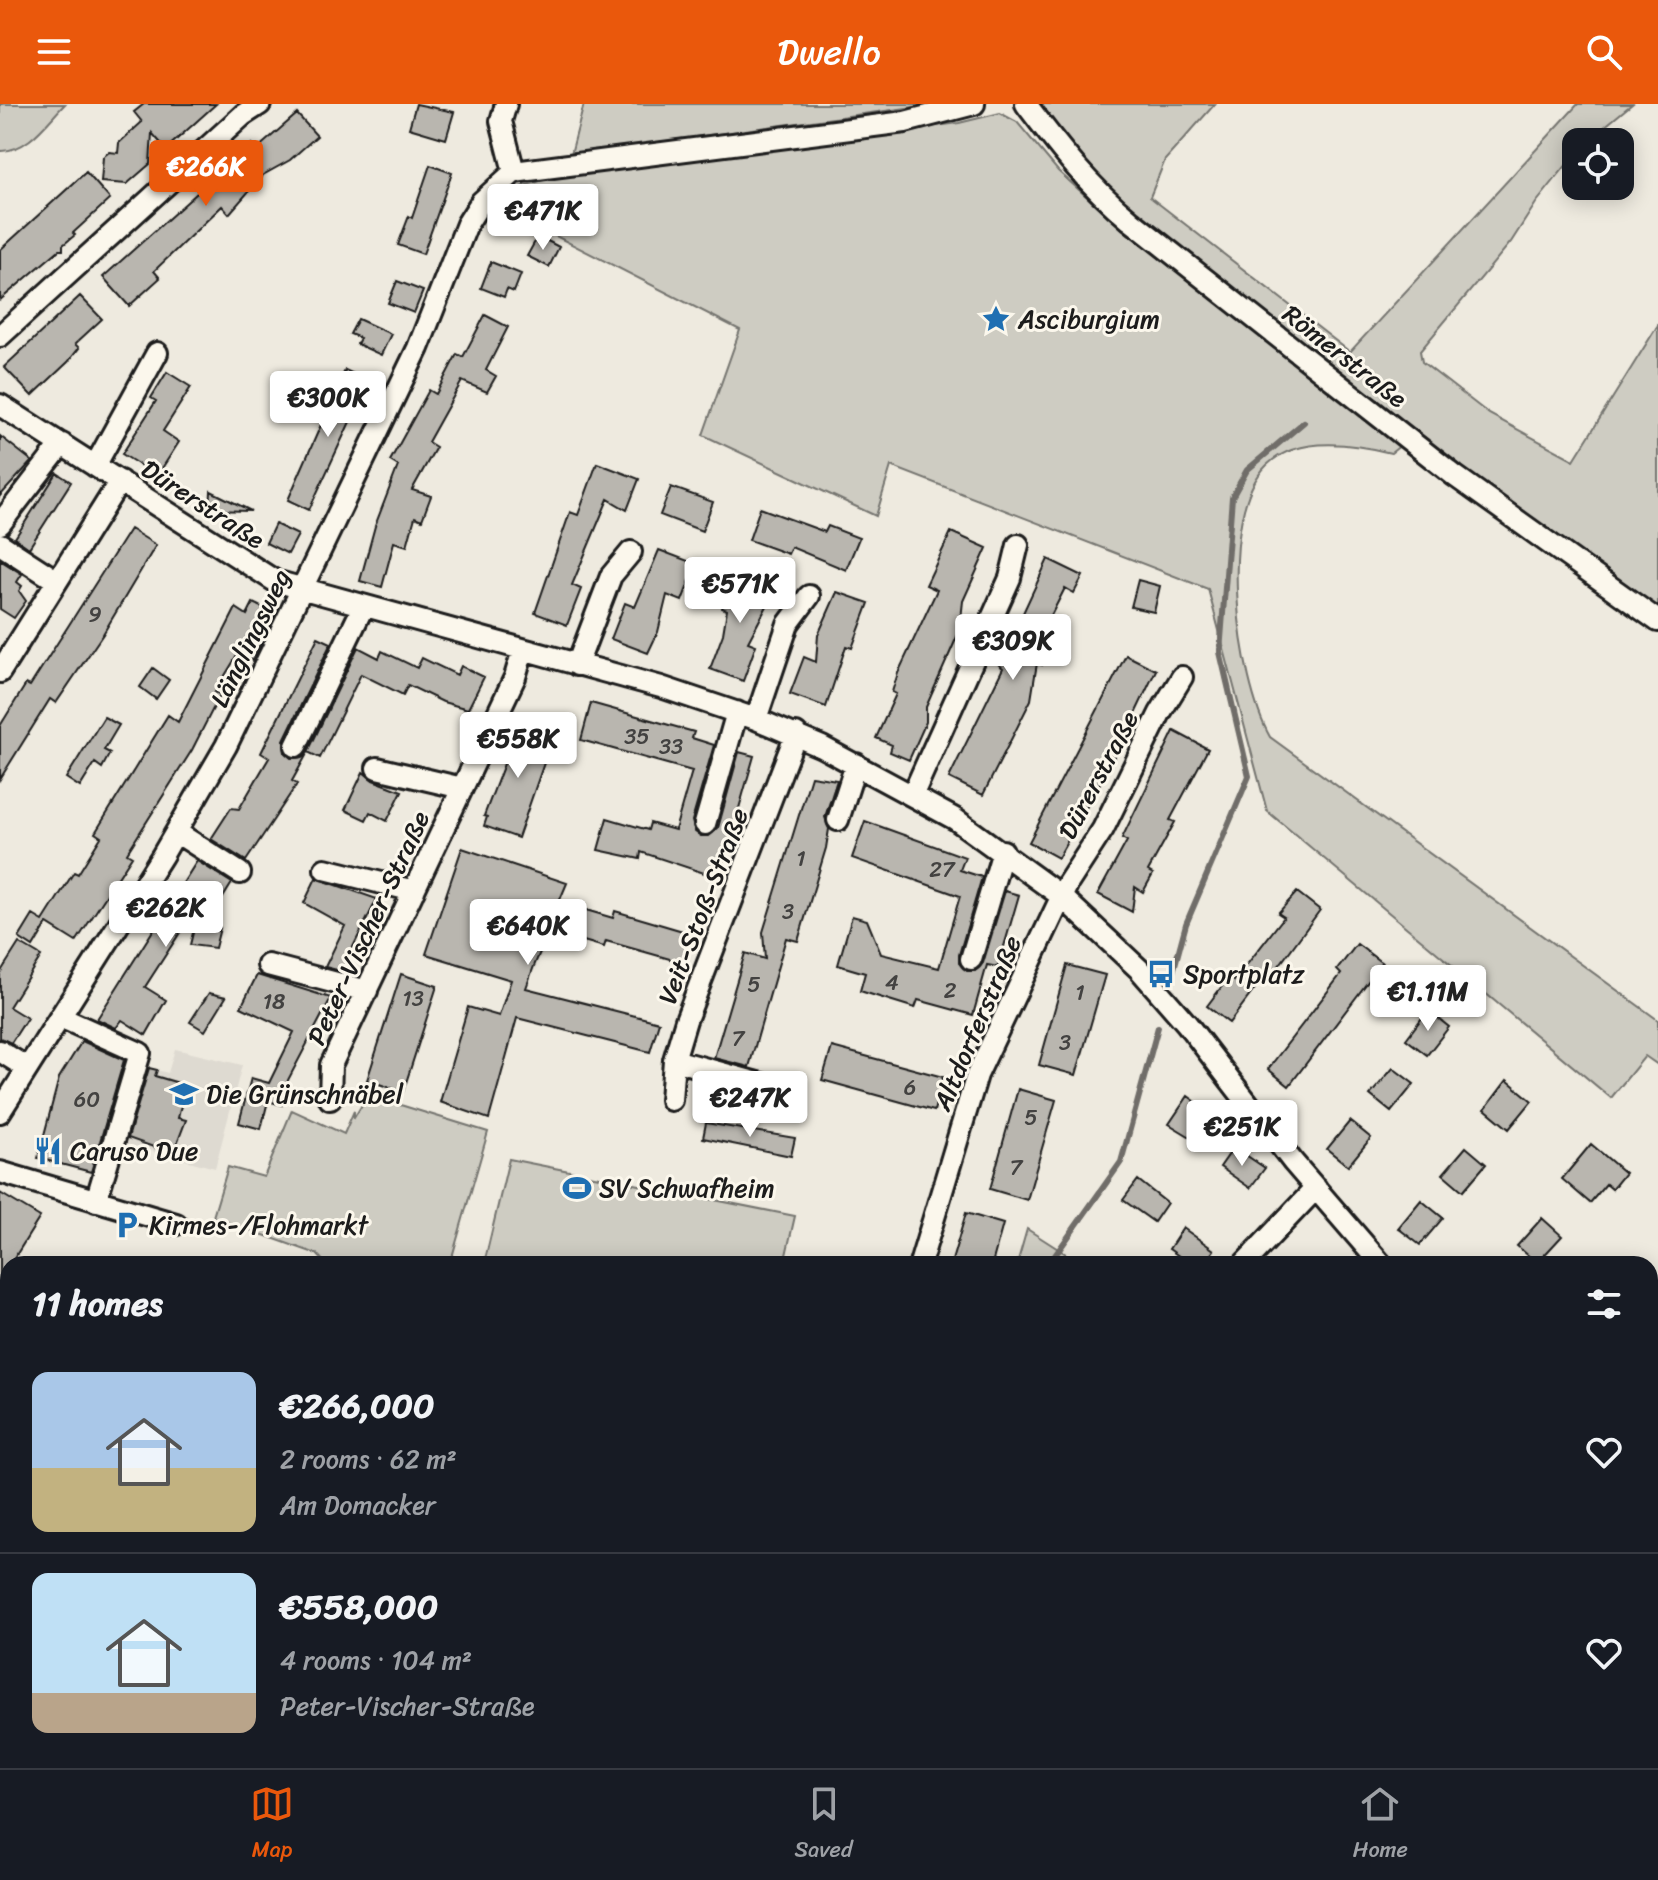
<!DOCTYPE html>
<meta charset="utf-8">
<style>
body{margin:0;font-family:Sriracha,sans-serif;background:#242831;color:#f1f3f6;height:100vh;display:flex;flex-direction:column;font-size:30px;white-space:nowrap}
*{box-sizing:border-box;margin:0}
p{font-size:26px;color:#9ea1a6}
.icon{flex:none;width:44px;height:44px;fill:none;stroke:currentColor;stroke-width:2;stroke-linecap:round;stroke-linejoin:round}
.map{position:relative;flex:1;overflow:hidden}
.details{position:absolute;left:0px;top:1152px;width:1658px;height:512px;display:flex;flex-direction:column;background:#171b24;border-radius:24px 24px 0 0;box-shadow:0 4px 20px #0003}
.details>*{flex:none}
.tools{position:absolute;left:1562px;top:24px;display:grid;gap:16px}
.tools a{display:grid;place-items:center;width:72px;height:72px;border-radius:16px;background:#171b24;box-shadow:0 4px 20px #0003;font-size:40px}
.price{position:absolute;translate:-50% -68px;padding:0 18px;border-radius:8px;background:#fff;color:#222;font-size:26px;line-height:52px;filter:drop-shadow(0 2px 4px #0008)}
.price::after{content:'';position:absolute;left:50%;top:48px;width:24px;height:18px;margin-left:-12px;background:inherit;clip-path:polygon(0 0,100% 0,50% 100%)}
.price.on{background:#ea580c;color:#fff}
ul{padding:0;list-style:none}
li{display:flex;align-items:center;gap:24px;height:200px;padding:0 32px}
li+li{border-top:2px solid #363941}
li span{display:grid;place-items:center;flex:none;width:224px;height:160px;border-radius:16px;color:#555}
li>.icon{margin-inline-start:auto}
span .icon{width:96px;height:96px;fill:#fffc;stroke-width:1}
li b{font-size:34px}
h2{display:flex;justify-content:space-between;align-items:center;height:96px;padding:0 32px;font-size:34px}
header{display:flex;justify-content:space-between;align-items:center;height:104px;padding:0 32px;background:#ea580c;color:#fff;font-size:36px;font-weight:600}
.tab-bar{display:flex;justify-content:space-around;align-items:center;height:112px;border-top:2px solid #363941;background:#171b24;font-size:22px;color:#9ea1a6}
.tab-bar a{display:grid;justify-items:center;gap:4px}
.tab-bar .on{color:#ea580c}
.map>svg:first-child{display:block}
.built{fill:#dedad1}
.green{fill:#ceccc2;stroke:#75746f;stroke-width:2}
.water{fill:#a6a39d;stroke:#6f6d69;stroke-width:2}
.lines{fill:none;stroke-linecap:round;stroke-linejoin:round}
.stream{stroke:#6f6d69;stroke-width:6}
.building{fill:#b9b6af;stroke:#1c1c1c;stroke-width:2}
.minor-casing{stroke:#1c1c1c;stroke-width:26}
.minor{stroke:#fbf7ec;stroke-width:20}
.labels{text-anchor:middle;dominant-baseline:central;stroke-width:6;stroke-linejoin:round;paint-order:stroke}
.number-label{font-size:22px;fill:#434241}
.poi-label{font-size:26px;fill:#1c1c1c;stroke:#fbf7ec;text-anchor:start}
.street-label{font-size:26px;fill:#1c1c1c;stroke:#fbf7ec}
</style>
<header><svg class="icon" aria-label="menu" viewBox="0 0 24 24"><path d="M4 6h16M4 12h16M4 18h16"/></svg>Dwello<svg class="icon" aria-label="search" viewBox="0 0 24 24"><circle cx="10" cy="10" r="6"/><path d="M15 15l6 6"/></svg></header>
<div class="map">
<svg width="1658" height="1664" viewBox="0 0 1658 1664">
<rect width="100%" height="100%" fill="#eeeadf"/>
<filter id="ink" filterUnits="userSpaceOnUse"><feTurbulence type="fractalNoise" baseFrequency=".0125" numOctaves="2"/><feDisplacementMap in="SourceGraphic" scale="16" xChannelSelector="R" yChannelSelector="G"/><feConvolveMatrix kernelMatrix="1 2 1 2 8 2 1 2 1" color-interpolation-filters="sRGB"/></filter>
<g filter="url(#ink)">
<path class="built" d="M175,945L242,961L215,1064L119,1038L142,962L168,969Z"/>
<path class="green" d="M0,0H65C47,18 28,48 0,47Z
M584,0H936L571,50Z
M1037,0H1215L1165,56L1150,93L1350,248L1578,0H1632L1586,38H1576V49L1536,99L1511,138L1420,247L1422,258L1489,310L1574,356L1658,221V509L1416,329L1106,88Z
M1000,9L1017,18L1058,67L1126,128L1401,341L1391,349C1355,340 1298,331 1267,361C1216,411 1238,576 1270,633L1658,916V961L1645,952L1611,994L1267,707L1208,485L891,362L876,412L703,331L740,226L493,100L510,86L564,70L959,19Z
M368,991L488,1028L450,1160H326L317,1150L213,1113L228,1063L264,1073L292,1006L344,1030L354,1007V1014Z
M509,1055L795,1112L784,1160H484Z
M1027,1125L1066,1150L1061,1160H1017Z
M439,1656H571L587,1664H437Z"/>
<path class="water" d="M571,1656H751L749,1664H587Z"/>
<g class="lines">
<path class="stream" d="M1172,872L1186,820L1249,672L1220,548L1232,393L1247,366L1304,318
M1049,1160L1121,1058L1158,923
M793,1664L795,1656"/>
</g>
<path class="building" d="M144,0H216L166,45L152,29L150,60L127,80L101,78L103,53L109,48L118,49L119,39L142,18L134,8Z
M416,0L454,8L446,35L409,24Z
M297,10L317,32L290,56L263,71L229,110L222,102L154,167L160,174L129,202L103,173L252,40L257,45Z
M430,61L452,69L423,150L398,141L409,112L412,114Z
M86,68L110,95L73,129L75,131L63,141V146H59L0,196V146Z
M538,132L559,143L549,163L527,152Z
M491,158L521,170L514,188L507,185L504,193L481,184Z
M397,177L423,187L414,209L388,199Z
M80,192L102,215L75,240L79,244L68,258L32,292L4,263Z
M485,211L508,223L486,266L496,272L487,288L462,277L428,338L436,343L412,386L431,392L422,416L415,413L407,442L394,438L382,483L360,477L375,422L398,362L390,357L429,286L436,290L457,250L463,253Z
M358,215L391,230L381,251L357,240L360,234L350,230Z
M345,266L369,277L309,406L288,396Z
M167,268L191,283L163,327L179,338L157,372L122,350L156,297L151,294Z
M0,332L32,357L0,392Z
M597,359L639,375L627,406L608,395L572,481L581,485L567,521L535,509L570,408L578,411Z
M57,369L71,378L29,444L15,434Z
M671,383L713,398L702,427L660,411Z
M211,387L251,407L210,406Z
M760,404L825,428L828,422L859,434L846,466L791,443L788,450L749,436Z
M275,420L298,431L288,450L266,439Z
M130,425L156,441L103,530L56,599L50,595L0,675V622L26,580L30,582Z
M951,428L987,444L963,497L961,515L964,517L926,603V618L909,656L890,648L892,641L876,634L896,590L892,588L898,569L937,486L926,481Z
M659,446L696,460L682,497L667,491L658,528L648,549L611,535L625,499L635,503Z
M1048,455L1083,472L1074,489L1065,484L1038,537L1051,544L1042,561L1037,559L1031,596L983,691L949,674L1003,564L999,561Z
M0,456L22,470L17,478L22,482L19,487L26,497L14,514L0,505Z
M735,467L772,481L765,499L768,500L748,538L756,541L743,577L710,565L723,530L727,506L722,504L728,486L732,487Z
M1138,476L1160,482L1154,508L1131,503Z
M837,488L869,499L852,544L846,542L826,603L790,590L804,553L816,558L818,531Z
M253,499L275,510L252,557L238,550L215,588L220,591L192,646L127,749L132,752L76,838L47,820L33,843L19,834L33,811L43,817L74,768L78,770L101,733L95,729L168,611L178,618L236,504L247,511Z
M318,533L331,539L284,636L285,649L291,654L303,653L308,648L358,543L379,554L382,547L417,564L422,554L457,571L461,562L484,573L468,605L443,598L408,581L403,591L361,570L320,654L308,648L292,677L297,680L246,757L211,735L231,704L239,705L269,654L261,649Z
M1126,551L1156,566L1113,656L1058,754L1029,738Z
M153,564L169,576L156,595L140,583Z
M591,599L694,628L692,634L714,641L692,717L695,728L701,732H709L718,724L739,648L754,652L719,774L641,748L640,755L598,746L607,714L648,726L650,719L675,726L692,667L581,636Z
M104,613L119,621L104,646L110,649L102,664L95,659L80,683L66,674Z
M520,618L554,630L518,734L484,722L487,713L484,712Z
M1174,627L1208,645L1170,716L1175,718L1148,767L1153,770L1143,788L1135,783L1132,808L1098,790L1127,737L1122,734Z
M363,668L373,676L402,687L387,717L370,708L366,716L345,706Z
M811,672L837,676L825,713L829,725L826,744L798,837L786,834L749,963L714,954L745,849L765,855L763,828Z
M865,717L965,753L960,766L982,773L959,851V859L967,867H975L983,859L1005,787L1019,791L998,863L987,861L973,911L918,896L915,904L860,887L865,869L838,861L852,812L867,816L881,850L939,864L960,792L852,754Z
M462,744L567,779L559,798L613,814L615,807L693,830L684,859L606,837L604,843L549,827L534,862L526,884L659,918L650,948L517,914L489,1015L440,998L468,903L499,912L511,876L426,850Z
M197,757L232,779L206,821L220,824L215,844L190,841L201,796L145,883L166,896L146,931L122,916L116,924L97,915Z
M316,774L377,795L341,867L325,863L345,822L304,799Z
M1297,788L1320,806L1267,878L1263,874L1229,919L1207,902L1229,873L1234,877L1284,813L1278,809Z
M19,839L41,852L9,903L27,914L11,939L0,934V869Z
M1357,840L1382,859L1289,982L1268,965L1341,870L1337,866Z
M1067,861L1105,871L1076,971L1039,961Z
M401,870L437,882L403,988L367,976Z
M257,871L331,894L288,976L282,1001L268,997L261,1025L239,1019L251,974L269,979L294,928L241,903Z
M209,889L226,893L205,927L190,918Z
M1428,906L1449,923L1427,951L1406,935Z
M82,937L124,956L91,1068L38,1054L59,974Z
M832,943L943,973L934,1007L822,976Z
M149,964L157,966L155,972L182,980L178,991L183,993L178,1014L186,1016L173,1050L128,1034Z
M1393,964L1414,980L1391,1008L1370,991Z
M1507,976L1532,997L1509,1025L1485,1005Z
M717,981L784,1000L795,997L806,1000L802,1015L714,990Z
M1018,985L1056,996L1027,1096L990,1085Z
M1188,992L1220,1015L1202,1040L1169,1020Z
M1350,1017L1371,1034L1348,1062L1327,1045Z
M706,1019L795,1034L791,1052L703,1034Z
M1591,1040L1625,1069L1612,1085L1606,1080L1590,1099L1562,1075Z
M1234,1043L1265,1064L1250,1084L1220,1063Z
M1466,1043L1486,1060L1463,1087L1443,1070Z
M1138,1076L1167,1099L1154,1118L1123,1096Z
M0,1089L40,1113L0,1177Z
M1421,1096L1443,1114L1420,1141L1398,1124Z
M966,1109L1003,1120L992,1160H951Z
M1542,1114L1562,1132L1537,1159L1517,1142Z
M1183,1124L1214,1146L1204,1160H1190L1169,1145Z"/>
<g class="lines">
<defs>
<path id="minor" d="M506,0L501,17L514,68
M1026,0C1061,46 1085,78 1130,116L1455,372L1658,517
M0,232L243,11L260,0
M0,301L275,477L661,583L756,615L822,643L955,715L1061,792L1139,865L1187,920L1293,1058L1381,1160
M95,362L157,249
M0,420L62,340
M0,440L57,477
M577,561L611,472L631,448
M0,568L120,377
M756,615L788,520L809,492
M296,642L363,503
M377,664L462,684
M913,690L1010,474L1018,441
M838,716L856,660
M705,720L737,608
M176,728L240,769
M325,765L414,787
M971,855L1003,747
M268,861L367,887
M60,913L140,949L96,1097
M0,947L27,964
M674,956L787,987L788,982
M330,995L331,961L515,573L523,546
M671,996L674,956L686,916L796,630
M0,1008L162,752L226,642L418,244L467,120L481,98L514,68L905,18L974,0
M0,1068L176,1120
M920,1160L977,971L1068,779L1103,725L1160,609L1182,573
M1244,1160L1316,1084
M0,1379L8,1383
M1650,1381L1658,1387
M0,1501L8,1506
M0,1634L8,1620
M1153,1656L1175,1664
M1644,1656L1653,1661
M279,1664L281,1656
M1007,1664L1009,1656"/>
</defs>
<use href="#minor" class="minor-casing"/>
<use href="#minor" class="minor"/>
</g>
</g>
<defs>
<symbol id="sight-bare" viewBox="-9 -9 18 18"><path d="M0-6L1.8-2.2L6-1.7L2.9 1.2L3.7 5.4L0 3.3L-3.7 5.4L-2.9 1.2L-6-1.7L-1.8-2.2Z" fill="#1f6fb2" stroke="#fbf7ec" stroke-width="2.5" paint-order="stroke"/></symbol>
<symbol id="bus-bare" viewBox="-9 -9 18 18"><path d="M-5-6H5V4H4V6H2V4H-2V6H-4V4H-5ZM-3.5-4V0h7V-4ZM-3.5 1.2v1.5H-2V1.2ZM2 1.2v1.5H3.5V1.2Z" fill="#1f6fb2" stroke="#fbf7ec" stroke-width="2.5" paint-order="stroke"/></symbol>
<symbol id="school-bare" viewBox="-9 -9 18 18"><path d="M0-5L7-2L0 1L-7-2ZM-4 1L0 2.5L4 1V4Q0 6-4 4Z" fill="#1f6fb2" stroke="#fbf7ec" stroke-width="2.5" paint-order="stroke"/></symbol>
<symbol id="restaurant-bare" viewBox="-9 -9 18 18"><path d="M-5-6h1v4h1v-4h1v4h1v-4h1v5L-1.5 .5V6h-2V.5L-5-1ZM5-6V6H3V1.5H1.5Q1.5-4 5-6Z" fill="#1f6fb2" stroke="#fbf7ec" stroke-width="2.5" paint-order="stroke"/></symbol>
<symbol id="stadium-bare" viewBox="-9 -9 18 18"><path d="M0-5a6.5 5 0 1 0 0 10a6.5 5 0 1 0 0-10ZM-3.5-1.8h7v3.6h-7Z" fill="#1f6fb2" stroke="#fbf7ec" stroke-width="2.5" paint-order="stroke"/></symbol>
<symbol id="parking-bare" viewBox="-9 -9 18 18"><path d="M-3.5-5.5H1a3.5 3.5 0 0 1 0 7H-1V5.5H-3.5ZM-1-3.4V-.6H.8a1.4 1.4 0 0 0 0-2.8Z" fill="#1f6fb2" stroke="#fbf7ec" stroke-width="2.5" paint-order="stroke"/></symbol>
</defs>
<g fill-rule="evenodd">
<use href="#sight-bare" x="976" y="195" width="40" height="40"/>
<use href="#bus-bare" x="1141" y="850" width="40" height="40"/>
<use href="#school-bare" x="164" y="970" width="40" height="40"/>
<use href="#restaurant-bare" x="28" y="1027" width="40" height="40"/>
<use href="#stadium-bare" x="557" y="1064" width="40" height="40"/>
<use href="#parking-bare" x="107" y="1101" width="40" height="40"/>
</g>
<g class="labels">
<g class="number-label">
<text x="95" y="510">9</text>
<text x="637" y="632">35</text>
<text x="671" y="642">33</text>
<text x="801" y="754">1</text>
<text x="942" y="765">27</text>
<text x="788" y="807">3</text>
<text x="892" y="878">4</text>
<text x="754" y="880">5</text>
<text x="950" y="886">2</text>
<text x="1080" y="888">1</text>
<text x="413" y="894">13</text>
<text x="274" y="897">18</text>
<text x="738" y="934">7</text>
<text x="1065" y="938">3</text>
<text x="910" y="983">6</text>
<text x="87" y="995">60</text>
<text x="1031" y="1013">5</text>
<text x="1016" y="1063">7</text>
</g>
<g class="poi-label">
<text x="1018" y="215">Asciburgium</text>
<text x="1183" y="870">Sportplatz</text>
<text x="206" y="990">Die Grünschnäbel</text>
<text x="70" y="1047">Caruso Due</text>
<text x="599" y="1084">SV Schwafheim</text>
<text x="149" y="1121">Kirmes-/Flohmarkt</text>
</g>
<g class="street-label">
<text transform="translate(1345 252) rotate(38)">Römerstraße</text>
<text transform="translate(203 400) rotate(33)">Dürerstraße</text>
<text transform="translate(250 534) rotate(-64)">Länglingsweg</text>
<text transform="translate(1098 671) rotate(-62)">Dürerstraße</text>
<text transform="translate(703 802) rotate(-69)">Veit-Stoß-Straße</text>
<text transform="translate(368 824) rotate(-65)">Peter-Vischer-Straße</text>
<text transform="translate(977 919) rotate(-67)">Altdorferstraße</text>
</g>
</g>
</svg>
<div class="tools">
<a><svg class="icon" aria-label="locate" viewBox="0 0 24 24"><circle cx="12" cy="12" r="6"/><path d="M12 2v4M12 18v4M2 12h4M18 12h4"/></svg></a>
</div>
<b class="price on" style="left:206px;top:104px">€266K</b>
<b class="price" style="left:543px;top:148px">€471K</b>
<b class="price" style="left:328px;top:335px">€300K</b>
<b class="price" style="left:740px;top:521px">€571K</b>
<b class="price" style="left:1013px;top:578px">€309K</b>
<b class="price" style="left:518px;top:676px">€558K</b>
<b class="price" style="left:166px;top:845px">€262K</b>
<b class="price" style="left:528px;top:863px">€640K</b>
<b class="price" style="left:1428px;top:929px">€1.11M</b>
<b class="price" style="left:750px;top:1035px">€247K</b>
<b class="price" style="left:1242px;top:1064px">€251K</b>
<section class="details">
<h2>11 homes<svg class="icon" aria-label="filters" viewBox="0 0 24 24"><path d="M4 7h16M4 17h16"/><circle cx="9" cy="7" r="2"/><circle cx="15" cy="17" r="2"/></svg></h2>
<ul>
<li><span style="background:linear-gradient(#a9c7e8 60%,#c2b280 0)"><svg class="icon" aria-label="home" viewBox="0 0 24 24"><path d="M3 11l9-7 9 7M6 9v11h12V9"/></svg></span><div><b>€266,000</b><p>2 rooms · 62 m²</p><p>Am Domacker</p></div><svg class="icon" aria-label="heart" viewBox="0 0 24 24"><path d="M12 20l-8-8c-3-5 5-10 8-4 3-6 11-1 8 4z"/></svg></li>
<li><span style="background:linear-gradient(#bfe0f5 75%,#b9a48a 0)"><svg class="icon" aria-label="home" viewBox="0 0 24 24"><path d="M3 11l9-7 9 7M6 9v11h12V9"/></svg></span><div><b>€558,000</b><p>4 rooms · 104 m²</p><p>Peter-Vischer-Straße</p></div><svg class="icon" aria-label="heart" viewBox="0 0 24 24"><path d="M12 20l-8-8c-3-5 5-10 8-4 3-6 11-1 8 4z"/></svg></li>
</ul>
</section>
</div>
<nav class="tab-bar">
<a class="on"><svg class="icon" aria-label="map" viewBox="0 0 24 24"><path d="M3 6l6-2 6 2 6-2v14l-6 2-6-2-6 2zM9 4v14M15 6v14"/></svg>Map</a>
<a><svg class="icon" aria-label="saved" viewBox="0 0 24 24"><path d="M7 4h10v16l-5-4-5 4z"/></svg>Saved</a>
<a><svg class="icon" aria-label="home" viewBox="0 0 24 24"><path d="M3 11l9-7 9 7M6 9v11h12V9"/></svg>Home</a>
</nav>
